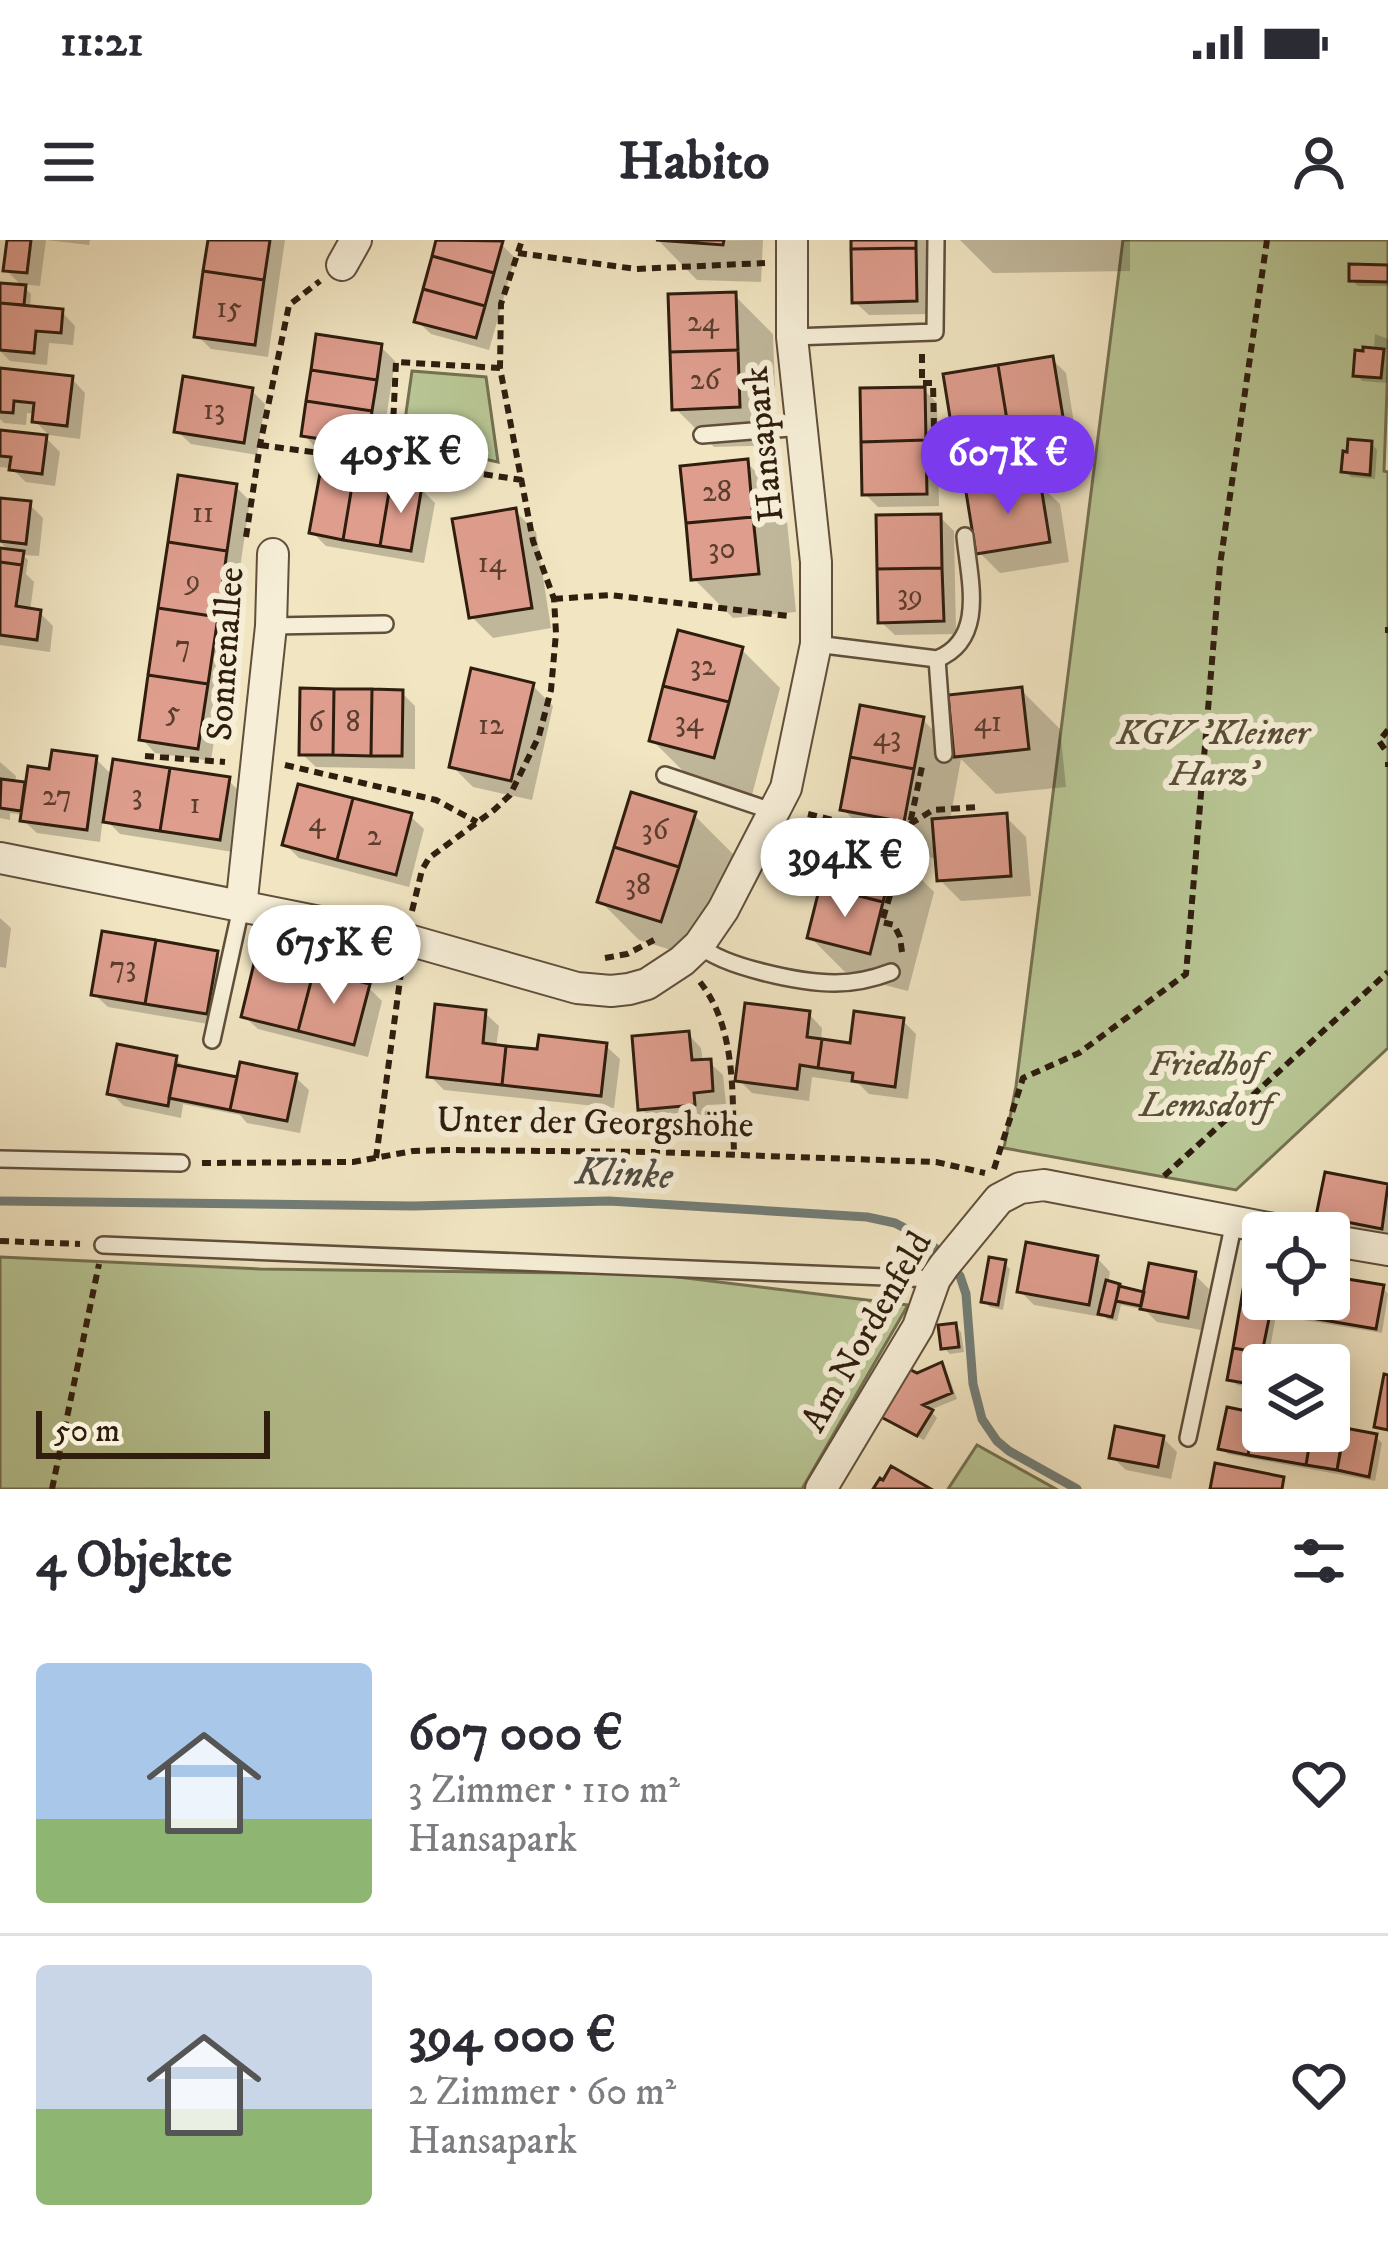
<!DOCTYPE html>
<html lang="de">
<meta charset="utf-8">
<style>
body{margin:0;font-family:"IM FELL DW Pica",serif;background:#f2f2f3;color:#2b2b33;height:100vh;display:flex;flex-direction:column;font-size:45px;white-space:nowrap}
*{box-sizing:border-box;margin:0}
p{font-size:39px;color:#7c7c81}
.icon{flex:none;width:66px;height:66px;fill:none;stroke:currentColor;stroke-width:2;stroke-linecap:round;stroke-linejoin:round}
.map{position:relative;height:1249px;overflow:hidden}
.side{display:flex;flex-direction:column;background:#fff;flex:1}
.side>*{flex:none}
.fabs{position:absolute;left:1242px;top:972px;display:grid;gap:24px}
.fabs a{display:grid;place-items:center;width:108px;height:108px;border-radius:12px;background:#fff;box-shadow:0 6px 30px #0003;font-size:60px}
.scale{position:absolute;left:36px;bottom:30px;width:234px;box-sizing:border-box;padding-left:12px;border:6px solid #2f1d0e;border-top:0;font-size:33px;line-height:42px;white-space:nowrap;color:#2f1d0e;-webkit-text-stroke:9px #f6eed7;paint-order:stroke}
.price{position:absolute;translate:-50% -102px;padding:0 27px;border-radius:42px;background:#fff;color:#222;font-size:39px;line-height:78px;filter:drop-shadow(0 3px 6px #0008)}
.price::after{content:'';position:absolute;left:50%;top:72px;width:36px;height:27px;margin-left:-18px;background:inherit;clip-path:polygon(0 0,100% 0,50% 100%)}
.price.current{background:#7c3aed;color:#fff}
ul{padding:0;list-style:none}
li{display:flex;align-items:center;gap:36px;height:300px;padding:0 36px}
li+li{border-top:3px solid #e1e1e2}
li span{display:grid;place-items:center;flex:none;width:336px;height:240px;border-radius:12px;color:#555}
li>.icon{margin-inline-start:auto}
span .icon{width:144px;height:144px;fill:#fffc;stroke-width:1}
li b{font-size:51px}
h2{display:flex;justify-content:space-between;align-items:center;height:144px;padding:0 36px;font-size:51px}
.status{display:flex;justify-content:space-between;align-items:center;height:84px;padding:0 60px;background:#fff;direction:ltr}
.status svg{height:33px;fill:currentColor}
header{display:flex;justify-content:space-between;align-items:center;height:156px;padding:0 36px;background:#fff;font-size:54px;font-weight:700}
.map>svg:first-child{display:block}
.green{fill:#b8c594;stroke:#747151;stroke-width:3}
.shadow{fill:#0003}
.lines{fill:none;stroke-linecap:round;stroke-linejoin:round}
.stream{stroke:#727d77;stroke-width:9}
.building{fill:#de9d8d;stroke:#2f1d0e;stroke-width:3}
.service-casing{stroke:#604f3b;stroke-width:20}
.minor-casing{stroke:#604f3b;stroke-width:34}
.path{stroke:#2f1d0e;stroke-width:6;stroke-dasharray:9 6;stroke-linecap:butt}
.service{stroke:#f6eed7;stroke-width:15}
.minor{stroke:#f6eed7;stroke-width:30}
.labels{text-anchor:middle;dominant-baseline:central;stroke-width:12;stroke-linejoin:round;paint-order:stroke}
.number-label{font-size:30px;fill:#5b3d2e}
.street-label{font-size:36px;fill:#2f1d0e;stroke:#f6eed7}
.park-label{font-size:36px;font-style:italic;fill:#584f36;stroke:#f6eed7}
.water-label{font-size:39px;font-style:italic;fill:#504d43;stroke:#f6eed7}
</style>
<div class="status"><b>11:21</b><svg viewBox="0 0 49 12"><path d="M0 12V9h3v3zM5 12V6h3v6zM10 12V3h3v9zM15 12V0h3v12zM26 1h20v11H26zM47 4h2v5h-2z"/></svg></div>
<header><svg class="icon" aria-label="menu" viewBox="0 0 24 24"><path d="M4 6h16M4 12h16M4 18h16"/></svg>Habito<svg class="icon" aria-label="person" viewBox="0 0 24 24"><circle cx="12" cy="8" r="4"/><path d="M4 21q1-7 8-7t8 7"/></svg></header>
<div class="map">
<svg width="1388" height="1249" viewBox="0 0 1388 1249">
<rect width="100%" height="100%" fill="#f1e5c2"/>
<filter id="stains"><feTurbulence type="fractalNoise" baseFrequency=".00167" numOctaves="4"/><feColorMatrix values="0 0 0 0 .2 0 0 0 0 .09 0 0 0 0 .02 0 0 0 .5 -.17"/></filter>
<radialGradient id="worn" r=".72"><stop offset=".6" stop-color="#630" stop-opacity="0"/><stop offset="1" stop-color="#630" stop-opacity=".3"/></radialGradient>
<path class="green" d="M1123,0H1388V123L1384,231L1388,232V808L1236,950L1004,908L1016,846Z
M412,131L486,137L498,222L402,201Z
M0,1017L260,1029L653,1034L908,1065L802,1249H0Z
M977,1205L1056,1249H948Z"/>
<path class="shadow" d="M10,0H46L40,46L21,44L31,54L30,69L62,72L75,86L73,105L49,103L47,125L10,121L0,111L2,46L24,48L6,30Z
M46,0H90L89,5Z
M211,0H285L268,117L211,109L198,96Z
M440,0H486L501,4L515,18L489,110L431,94L417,81Z
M763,0L761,42L697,40L659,1Z
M854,0H928L930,74L869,75L855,62Z
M960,0H1130V31L993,33Z
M1388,28V46H1358L1352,40Z
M734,55L773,94L777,205L714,207L675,168Z
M1375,94L1388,99L1387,143L1362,141L1356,134L1374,110Z
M381,107L395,121L380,218L317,209L304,195Z
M1052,119L1066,133L1075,190L970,208L956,194Z
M0,131L72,139L85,153L80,199L49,195L35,181L36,174L27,173L26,185L4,183L0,179Z
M251,150L265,164L257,215L191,204L177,191Z
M924,150L937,163L939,266L878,267L865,254Z
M0,193L46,198L60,212L55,246L26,242L11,228L0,227Z
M1371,203L1377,210L1375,239L1351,237L1345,231Z
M747,223L785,261L796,372L733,378L694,339Z
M1039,244L1060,264L1069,322L1000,333L979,312Z
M236,247L250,261L211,521L155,513L142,499Z
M421,249L435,263L424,323L326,306L312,292Z
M0,261L29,264L43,278L39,316L23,315L28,320L26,334L34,342L30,371L40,373L53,386L50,412L0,405V310L9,311L0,302Z
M515,271L536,292L551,388L493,398L472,377Z
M940,277L954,291L956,394L895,395L881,382Z
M742,410L780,448L752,555L691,539L652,500Z
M532,445L553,466L532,560L473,547L452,526Z
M1021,450L1060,489L1066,547L996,554L961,519L950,580L1006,577L1026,597L1031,656L961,661L940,640L938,619L892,610L934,652L908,751L849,736L810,697L884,611L843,569L923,480L957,514Z
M402,453L415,466V529L316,527L302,514Z
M96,519L114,537L228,540L242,554L233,612L120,594L103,577L100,602L37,593L23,580L24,575L10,573V580L0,578V522L16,536L15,544L24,545L28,548L52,533Z
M694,575L733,614L700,719L639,700L600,661Z
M410,576L424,589L409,647L299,618L285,604Z
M0,678L11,688L6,728L0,727Z
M216,713L230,727L220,786L108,767L94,754Z
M368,747L382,761L368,817L258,789L244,776Z
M485,773L499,786L496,808L540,812L606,806L620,819L614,868L444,850L430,836Z
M809,774L822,788L821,802L852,806L903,781L916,794L908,859L869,854L859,844L812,837L809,861L752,853L739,840Z
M688,794L701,808L703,822H709L723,835L726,864L706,865L707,877L655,882L641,869Z
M176,819L188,831L239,841L295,837L309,850L300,893L247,883L240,875L183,864L181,878L124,866L111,853Z
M1327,935L1388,947V1000L1333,989L1319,975Z
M1097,1018L1110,1032L1108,1044L1146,1055L1195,1035L1209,1049L1201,1090L1157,1082L1145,1070L1121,1065L1117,1081L1107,1079L1103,1074L1102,1077L1034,1065L1020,1051Z
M1004,1023L1010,1029L1003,1070L990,1067L984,1061Z
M1263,1027V1059H1279L1267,1125H1263L1262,1150L1237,1145L1231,1139Z
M1329,1039L1383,1048L1388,1054L1382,1093L1297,1079L1291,1073L1293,1059H1329Z
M955,1086L961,1092L964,1112L950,1114L944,1108Z
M941,1126L947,1132L957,1159L930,1170L937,1178L924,1200L891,1183L885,1177L917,1136Z
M1255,1176L1261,1182L1260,1189L1263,1191L1344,1204L1376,1197L1382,1203L1375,1241L1228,1214L1222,1208Z
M1163,1198L1177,1212L1171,1239L1126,1230L1112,1217Z"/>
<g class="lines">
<path class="stream" d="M0,961L414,966L609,961L867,977L895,983L914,993L935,1008L960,1036L966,1054L973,1144L982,1179L997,1201L1009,1211L1077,1249"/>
</g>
<path class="building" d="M7,0H31L27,33L3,31Z
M208,0H270L264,40L203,31Z
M436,0L503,1L494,33L432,16Z
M656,0H724L723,5Z
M851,0H916V8L851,9Z
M916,8L917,61L852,63L851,9Z
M432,16L494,33L485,66L423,49Z
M1349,24L1388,25V42L1349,41Z
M203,31L264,40L255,105L194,97Z
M0,43L26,45L24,65L0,63Z
M423,49L485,66L476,98L414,82Z
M736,52L738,110L670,112L668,54Z
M0,63L63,69L61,93L36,91L34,113L0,110Z
M316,94L382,104L377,140L311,130Z
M1363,107L1384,109L1381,138L1353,136L1355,110L1363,111Z
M738,110L740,167L672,170L670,112Z
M1053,116L1063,177L1008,186L998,125Z
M998,125L1008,186L953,196L943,134Z
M0,128L73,136L67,186L32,182L34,163L14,161L13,173L0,172Z
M311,130L377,140L372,171L306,161Z
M183,136L253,148L244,203L174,192Z
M925,147L926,200L861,202L860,148Z
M306,161L372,171L367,206L301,196Z
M0,190L47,195L42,234L9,230L11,217L0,216Z
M1348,199L1372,201L1370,235L1341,232L1343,211L1347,212Z
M926,200L927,254L862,255L861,202Z
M748,219L753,277L686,283L680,226Z
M321,228L354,234L343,300L309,293Z
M354,234L391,240L380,306L343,300Z
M178,235L237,244L227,311L168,302Z
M391,240L422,246L411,311L380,306Z
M1040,240L1050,302L976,314L966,252Z
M0,258L31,261L26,304L0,301Z
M516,268L532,368L469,378L452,279Z
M941,274L942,328L877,329L876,275Z
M753,277L759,334L691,340L686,283Z
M168,302L227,311L218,377L158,368Z
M0,308L24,311L22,325L0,322Z
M0,322L22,325L16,366L41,370L37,400L0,395Z
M942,328L944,381L878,383L877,329Z
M158,368L218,377L208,444L148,435Z
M678,390L743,407L729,462L663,446Z
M471,428L534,443L511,541L449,527Z
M148,435L208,444L198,509L139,500Z
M663,446L729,462L714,518L649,501Z
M1022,447L1029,509L954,517L948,455Z
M300,448L334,449L333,515H299Z
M334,449H372L371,516L333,515Z
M372,449L403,450L402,516H371Z
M860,465L924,477L914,529L850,517Z
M52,510L97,516L87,590L20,581L28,526L49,529Z
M850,517L914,529L904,582L840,570Z
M113,519L170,528L160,591L103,582Z
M170,528L230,537L220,600L160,591Z
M1,539L25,542L21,571L0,568Z
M298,544L353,558L337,620L282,605Z
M631,552L696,572L679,627L614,607Z
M353,558L412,573L396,635L337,620Z
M1007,573L1011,636L937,641L932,579Z
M834,594L897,611L883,662L820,646Z
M614,607L679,627L661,682L597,662Z
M820,646L883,662L870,714L807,698Z
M102,691L156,700L145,764L91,755Z
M156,700L218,711L207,774L145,764Z
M256,715L314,730L298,791L241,777Z
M314,730L370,744L354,805L298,791Z
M745,763L810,771L807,797L822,799L818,828L800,825L797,849L735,841Z
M435,764L486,770L483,803L506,806L502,845L427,837Z
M854,771L904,778L895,847L852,841L853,833L818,828L822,799L850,803Z
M689,791L692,820L711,819L713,851L694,853L695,865L638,870L632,796Z
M539,795L607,803L601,856L502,845L506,806L537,809Z
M117,804L177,816L168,866L107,854Z
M240,822L297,834L287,881L230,870Z
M176,825L237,837L230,870L169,858Z
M1325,932L1388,944L1382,989L1316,976Z
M1026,1002L1098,1016L1089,1065L1017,1052Z
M989,1017L1006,1020L998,1065L981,1062Z
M1248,1021L1263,1024V1059H1273L1262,1113L1233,1108Z
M1149,1023L1196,1032L1188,1078L1140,1069Z
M1329,1036L1384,1045L1376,1089L1288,1074L1290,1059H1329Z
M1106,1040L1120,1044L1112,1077L1098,1074Z
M1119,1046L1144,1052L1141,1066L1116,1061Z
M956,1083L959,1107L941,1109L938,1085Z
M1233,1108L1262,1113L1256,1145L1227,1140Z
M942,1122L952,1153L923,1165L933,1170L917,1196L881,1177L909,1129L917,1133Z
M1384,1134L1388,1135V1190L1374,1187Z
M1227,1167L1256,1173L1248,1215L1218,1209Z
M1254,1185L1263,1186V1191H1289L1311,1195L1306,1225L1248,1215Z
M1115,1186L1164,1196L1158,1227L1109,1218Z
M1345,1188L1377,1194L1369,1237L1337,1230Z
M1311,1195L1342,1200L1337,1230L1306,1225Z
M1215,1223L1284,1237L1282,1249H1210Z
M891,1226L931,1249H873L880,1238L883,1240Z"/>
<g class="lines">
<defs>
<path id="service" d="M792,97L935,92L936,0
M702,195L803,187
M271,386L385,384
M816,404L937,419C987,399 969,339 965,296
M937,419L944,514
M665,535L775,572
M699,705C723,727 801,743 835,743C854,743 873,739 891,732
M212,800L241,668
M0,919L181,923
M103,1005L935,1039
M1188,1198L1234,982"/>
<path id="minor" d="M342,25L356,0
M0,618L405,699L577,748L611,751L629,749L647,744L682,721L699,705L723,670L786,548L816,404V322L792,97V0
M241,668L271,386L273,314
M1329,1000L1388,1010
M821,1249L918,1087L935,1039L944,1026L999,959L1020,948L1044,945L1294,993"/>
</defs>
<use href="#service" class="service-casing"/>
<use href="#minor" class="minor-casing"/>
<path class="path" d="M518,13L636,29L765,23
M922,114V143H933L935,235L940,243L953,247L1010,239
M500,128L396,122L392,206L449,229L522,240
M260,205L440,229
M246,297L260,205L289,65L320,41
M554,359L610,355L789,376
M1388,387V393
M1388,490L1379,501L1388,514
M145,516L225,522
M1388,522V527
M285,525L436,560L477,582
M808,574L907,598L923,522
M910,584L933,570L979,567
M412,671L422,630L429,618L494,570L510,555L539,496L551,450L556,393L554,359L533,301L500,128L501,64L522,0
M902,712L900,697L894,685L882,682L907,598
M605,718L627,714L654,700
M700,742C737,789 732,856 734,913
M376,918L402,725
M202,923L353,922L413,911L448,910L654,912L936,922L985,933
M994,929L1023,838L1079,813L1186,734L1220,325L1267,0
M1164,936L1388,732
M0,1001L80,1004
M52,1249L99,1024"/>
<use href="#service" class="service"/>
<use href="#minor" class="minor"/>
</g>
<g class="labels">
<g class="number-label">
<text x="229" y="68">15</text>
<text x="703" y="82">24</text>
<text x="705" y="140">26</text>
<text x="214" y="170">13</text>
<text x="717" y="252">28</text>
<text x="203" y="273">11</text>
<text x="722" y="309">30</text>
<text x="492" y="323">14</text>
<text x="193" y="340">9</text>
<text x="910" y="355">39</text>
<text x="183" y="406">7</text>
<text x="703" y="426">32</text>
<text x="173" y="472">5</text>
<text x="316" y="482">6</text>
<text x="353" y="482">8</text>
<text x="689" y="482">34</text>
<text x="988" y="482">41</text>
<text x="491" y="485">12</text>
<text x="887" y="497">43</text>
<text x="137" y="555">3</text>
<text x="57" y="556">27</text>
<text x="195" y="564">1</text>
<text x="317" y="582">4</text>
<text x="655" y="590">36</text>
<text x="374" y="596">2</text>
<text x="638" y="645">38</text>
<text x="123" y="727">73</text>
</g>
<g class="street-label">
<text transform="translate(764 204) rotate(-96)">Hansapark</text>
<text transform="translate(226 414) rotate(-86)">Sonnenallee</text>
<text transform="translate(595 883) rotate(1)">Unter der Georgshöhe</text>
<text transform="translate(867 1092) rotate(-60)">Am Nordenfeld</text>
</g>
<g class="park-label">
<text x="1213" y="493">KGV 'Kleiner<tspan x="1213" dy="41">Harz'</tspan></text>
<text x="1206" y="824">Friedhof<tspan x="1206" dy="41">Lemsdorf</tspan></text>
</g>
<g class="water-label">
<text transform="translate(624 934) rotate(3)">Klinke</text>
</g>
</g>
<rect width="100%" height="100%" filter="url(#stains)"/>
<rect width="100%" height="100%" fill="url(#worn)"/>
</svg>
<div class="fabs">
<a><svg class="icon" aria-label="locate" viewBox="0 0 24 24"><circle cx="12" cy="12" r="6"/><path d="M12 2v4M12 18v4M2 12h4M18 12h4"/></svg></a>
<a><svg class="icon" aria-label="layers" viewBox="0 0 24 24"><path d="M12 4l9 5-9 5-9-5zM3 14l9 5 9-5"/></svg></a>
</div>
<div class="scale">50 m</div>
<b class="price" style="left:401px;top:276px">405K €</b>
<b class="price current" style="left:1008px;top:277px">607K €</b>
<b class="price" style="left:845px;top:680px">394K €</b>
<b class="price" style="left:334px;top:767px">675K €</b>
</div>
<section class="side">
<h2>4 Objekte<svg class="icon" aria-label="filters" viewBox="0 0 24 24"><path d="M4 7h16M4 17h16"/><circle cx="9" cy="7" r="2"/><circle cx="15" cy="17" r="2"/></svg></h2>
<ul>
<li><span style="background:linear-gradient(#a9c7e8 65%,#8fb573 0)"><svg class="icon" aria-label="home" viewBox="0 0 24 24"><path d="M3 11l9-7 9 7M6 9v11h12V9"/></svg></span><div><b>607 000 €</b><p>3 Zimmer · 110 m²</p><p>Hansapark</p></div><svg class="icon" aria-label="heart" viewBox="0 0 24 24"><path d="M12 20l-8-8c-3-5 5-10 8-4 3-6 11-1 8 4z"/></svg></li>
<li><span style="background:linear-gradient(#c9d6e8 60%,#8fb573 0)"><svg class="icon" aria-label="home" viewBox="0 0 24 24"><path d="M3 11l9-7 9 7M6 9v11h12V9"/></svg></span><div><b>394 000 €</b><p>2 Zimmer · 60 m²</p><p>Hansapark</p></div><svg class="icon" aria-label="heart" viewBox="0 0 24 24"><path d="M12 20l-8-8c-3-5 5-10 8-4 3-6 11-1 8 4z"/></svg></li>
</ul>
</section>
